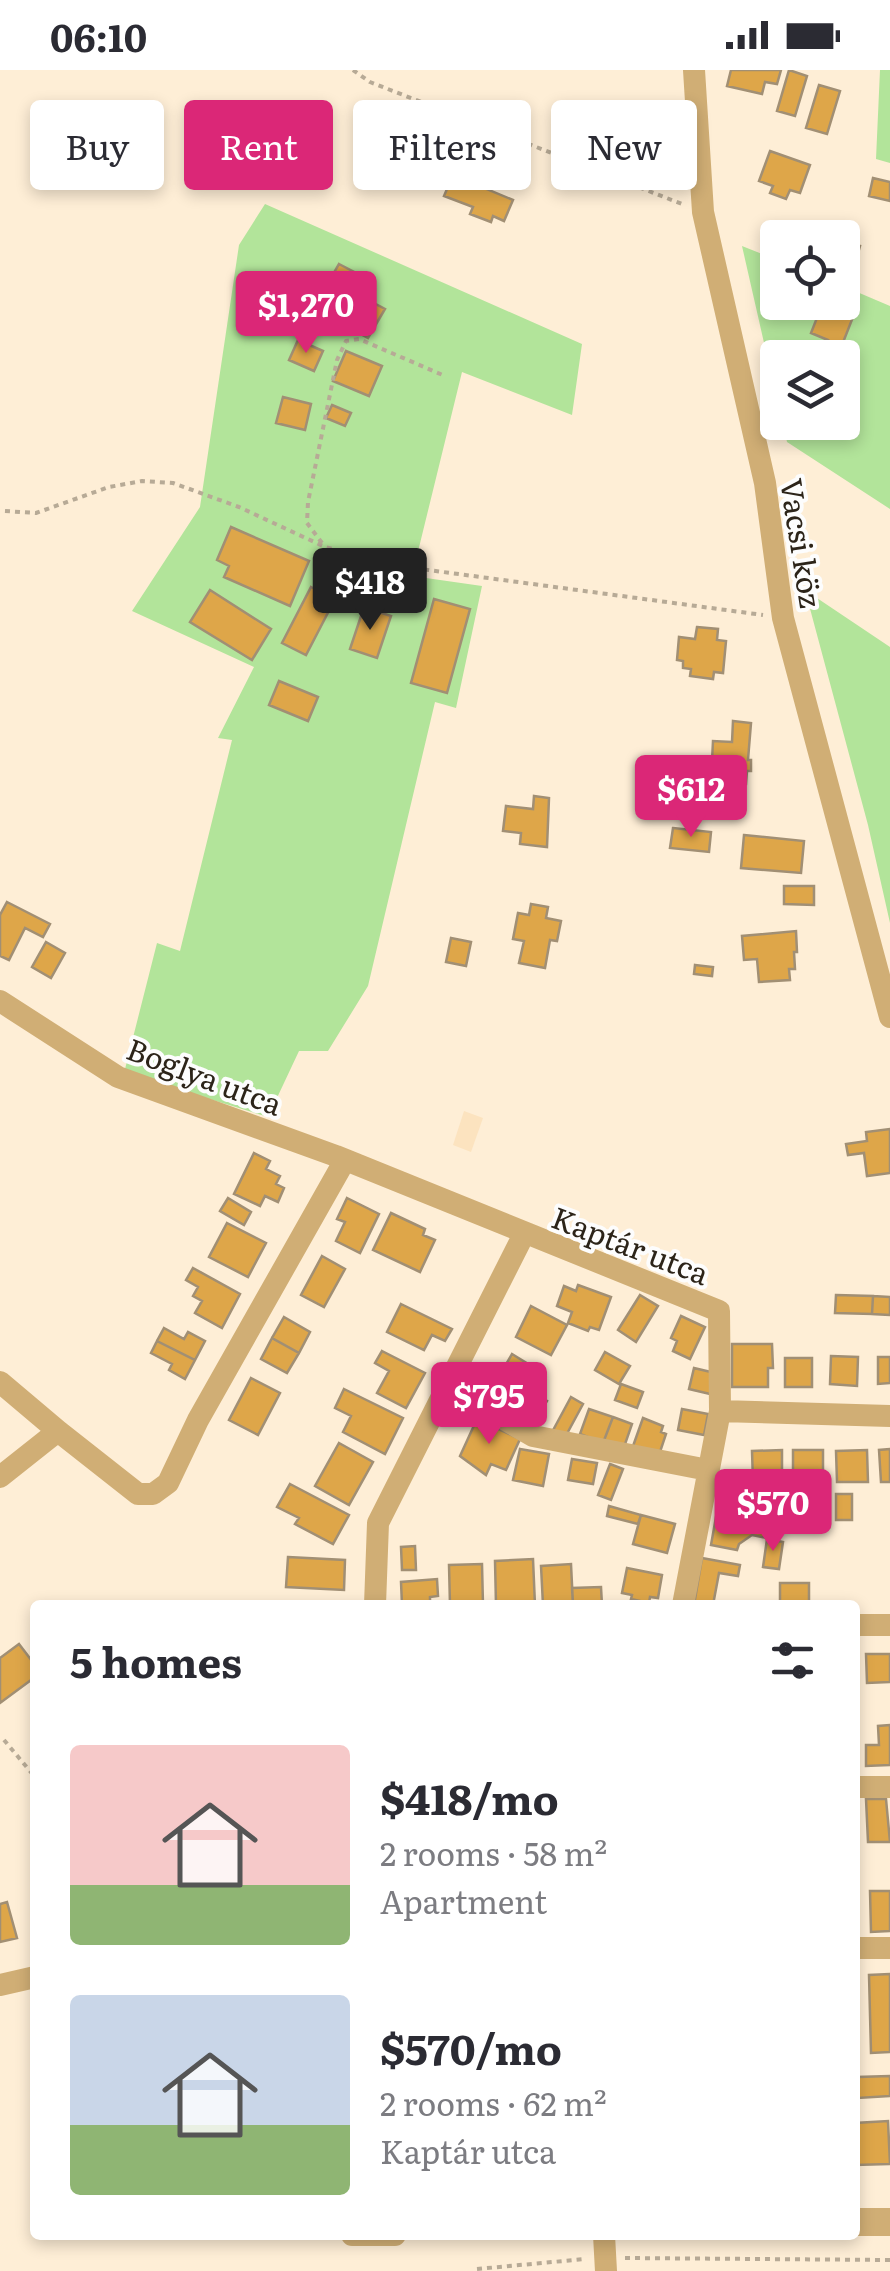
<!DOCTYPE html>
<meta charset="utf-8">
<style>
body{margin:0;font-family:Literata,serif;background:#f2f2f3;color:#2b2b33;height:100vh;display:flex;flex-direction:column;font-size:38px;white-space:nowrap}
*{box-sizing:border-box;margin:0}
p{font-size:32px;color:#7c7c81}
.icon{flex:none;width:55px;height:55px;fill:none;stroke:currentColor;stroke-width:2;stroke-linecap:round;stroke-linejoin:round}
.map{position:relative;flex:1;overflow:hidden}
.side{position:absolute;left:30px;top:1530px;width:830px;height:640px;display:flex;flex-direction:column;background:#fff;border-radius:10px;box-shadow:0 5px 15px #0003}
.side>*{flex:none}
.banner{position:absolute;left:30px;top:30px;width:830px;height:90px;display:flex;gap:20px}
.tools{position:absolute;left:760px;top:150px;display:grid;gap:20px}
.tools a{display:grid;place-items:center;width:100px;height:100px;border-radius:10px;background:#fff;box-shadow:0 5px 15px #0003;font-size:50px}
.price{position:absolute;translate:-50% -85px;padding:0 22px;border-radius:10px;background:#db2777;color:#fff;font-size:32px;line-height:65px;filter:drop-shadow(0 2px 5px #0008)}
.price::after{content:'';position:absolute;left:50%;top:60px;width:30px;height:22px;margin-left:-15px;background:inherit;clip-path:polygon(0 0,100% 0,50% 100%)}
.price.active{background:#222;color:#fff}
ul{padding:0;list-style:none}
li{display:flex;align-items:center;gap:30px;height:250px;padding:0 40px}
li span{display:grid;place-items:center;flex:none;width:280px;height:200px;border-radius:10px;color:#555}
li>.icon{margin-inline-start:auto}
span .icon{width:120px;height:120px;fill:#fffc;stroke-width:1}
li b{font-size:42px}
h2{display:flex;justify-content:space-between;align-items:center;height:120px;padding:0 40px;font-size:42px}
.pill{padding:0 35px;border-radius:10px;background:#fff;box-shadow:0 5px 15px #0003;font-size:35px;line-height:90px}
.pill.active{background:#db2777;color:#fff}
.status{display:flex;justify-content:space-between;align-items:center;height:70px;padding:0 50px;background:#fff;direction:ltr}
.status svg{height:28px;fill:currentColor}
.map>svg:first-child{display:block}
.built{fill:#fce3bf}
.green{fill:#b2e49a}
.building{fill:#dea649;stroke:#a18f74;stroke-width:2.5}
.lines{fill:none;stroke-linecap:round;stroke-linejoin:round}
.path{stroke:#b7aa96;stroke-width:4;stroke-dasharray:5 5;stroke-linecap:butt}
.minor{stroke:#d0ae75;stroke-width:22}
.tertiary{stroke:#d0ae75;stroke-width:28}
.labels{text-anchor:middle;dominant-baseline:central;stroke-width:8;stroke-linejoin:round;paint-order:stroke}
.street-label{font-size:30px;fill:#2c2419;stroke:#fdfdfd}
</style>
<div class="status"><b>06:10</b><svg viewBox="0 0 49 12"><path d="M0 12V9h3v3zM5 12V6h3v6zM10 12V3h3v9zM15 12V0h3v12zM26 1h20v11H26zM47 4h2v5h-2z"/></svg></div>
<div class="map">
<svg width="890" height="2201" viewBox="0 0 890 2201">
<rect width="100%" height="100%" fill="#feeed6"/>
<path class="built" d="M464,1041L483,1048L471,1082L453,1075Z"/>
<path class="green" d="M880,0H890V93L876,89Z
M265,134L582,274L572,345L462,302L412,506L482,516L456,638L435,632L368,916L328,981H299L268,1047L124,1003L157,873L180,881L232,670L218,668L254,597L132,541L200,437L239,175Z
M742,176L777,190L778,232H842L843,216L890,236V439L787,372L783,353L842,352V288H778L777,330Z
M805,520L890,577V853L868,755Z"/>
<path class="building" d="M731,0H781L777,14L765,12L762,24L727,16Z
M789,0L807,6L795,46L777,41Z
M819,15L840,21L827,64L806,58Z
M770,81L810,95L800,123L790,120L786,129L770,123L773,116L759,111Z
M453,105L513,130L504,151L493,146L491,152L470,144L473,137L444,126Z
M873,108L890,112V131L869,126Z
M842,172L860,176L854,198L842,195Z
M339,194L360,205L330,258L309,246Z
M372,232L385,239L368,268L352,259L356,252L360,254Z
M822,235L853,247L842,275L858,281L849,302L842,299V288H821L828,270L811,263Z
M298,270L323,281L314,301L289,290Z
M346,281L382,296L369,326L333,311Z
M283,327L311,334L305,360L276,353Z
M332,335L351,343L345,356L326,348Z
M231,457L309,491L290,536L224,507L229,496L217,490Z
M311,517L335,529L306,585L282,573Z
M210,520L271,559L252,590L190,552Z
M434,529L470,539L447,623L411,613Z
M364,537L391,546L377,588L350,579Z
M697,557L718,559L717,570L726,571L723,603L714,602L713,609L690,606L691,599L683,598V591L677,590L679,567L695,569Z
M279,611L318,627L308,651L269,635Z
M733,651L751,653L748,690H751V701H747L746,714L705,711L707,691H712L713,671L732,672Z
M534,726L549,728L547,777L520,774L521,763L503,761L506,736L533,739Z
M673,758L711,762L709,782L670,778Z
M744,765L804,771L801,803L741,798Z
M784,816H814V835L784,834Z
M7,832L50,854L43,867L25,858L9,890L0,886V845Z
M531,834L548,837L546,848L561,851L557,871L550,870L545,898L519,893L524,871L513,869L518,843L529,845Z
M796,861L797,882H794L795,899H789L790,910L759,912L757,889L744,890L742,866Z
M451,868L471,872L466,896L446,892Z
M46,872L65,883L51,908L32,897Z
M695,895L713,897L712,906L694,904Z
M890,1059V1103L867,1106L864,1083L848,1085L846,1074L867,1071L866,1062Z
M254,1083L270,1091L266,1099L280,1106L276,1114L284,1118L278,1132L265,1126L260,1136L234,1124Z
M228,1128L251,1142L244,1155L220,1141Z
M347,1128L379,1144L360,1183L336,1171L345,1152L337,1149Z
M391,1143L425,1159L423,1165L435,1170L420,1202L373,1180Z
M227,1153L266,1173L248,1207L209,1187Z
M322,1186L345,1199L324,1237L301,1225Z
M193,1198L240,1224L222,1258L195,1243L202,1231L193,1226L198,1217L186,1210Z
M578,1215L611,1227L599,1260L590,1257L588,1261L568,1253L572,1242L557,1236L564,1216L576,1221Z
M640,1225L658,1236L636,1272L618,1260Z
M836,1225L873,1226L872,1244L835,1243Z
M873,1226L890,1227V1245L872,1244Z
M401,1234L452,1259L445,1271L432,1265L424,1280L387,1262Z
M531,1236L567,1255L551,1285L516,1267Z
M681,1246L705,1257L690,1289L673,1281L677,1271L671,1268Z
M284,1247L310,1262L299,1283L272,1268Z
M164,1258L184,1269L188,1262L205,1271L195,1290L157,1271Z
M272,1268L299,1283L287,1303L261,1289Z
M157,1271L195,1290L185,1309L169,1300L172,1294L151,1283Z
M732,1274H772L773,1298H768V1317H732Z
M382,1281L425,1303L406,1338L377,1323L389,1301L375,1293Z
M605,1282L630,1296L619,1314L595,1300Z
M512,1284L533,1297L522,1316L547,1331L537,1348L491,1320Z
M831,1286L858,1287L857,1316L830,1314Z
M878,1287H890V1313L878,1314Z
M785,1288H812V1317H785Z
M694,1298L715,1303L710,1324L689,1319Z
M251,1308L280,1323L258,1365L229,1350Z
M621,1314L643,1322L637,1338L615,1330Z
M344,1319L403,1348L385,1384L343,1362L351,1346L335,1338Z
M571,1327L583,1334L563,1371L551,1364Z
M589,1339L613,1347L603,1373L580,1364Z
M682,1339L708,1344L704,1365L678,1360Z
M613,1347L632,1354L623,1380L603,1373Z
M643,1348L663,1356L661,1362L666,1364L660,1382L632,1379Z
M477,1349L520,1369L506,1400L491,1394L486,1405L460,1386Z
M339,1373L373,1392L349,1435L315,1416Z
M520,1379L549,1384L543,1416L513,1410Z
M890,1379V1412H881L879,1380Z
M782,1380V1412H753L752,1381Z
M793,1380H823V1416H793Z
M867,1380L868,1412H837L836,1381Z
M572,1389L597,1393L593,1414L568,1410Z
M610,1394L623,1399L611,1430L598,1425Z
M290,1414L349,1445L333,1474L295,1454L299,1448L277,1437Z
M777,1415L792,1416L791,1449L777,1448Z
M793,1416H808V1448H793Z
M836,1424H852V1450H836Z
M719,1430L773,1440L767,1468L752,1465L739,1474L737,1480L711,1475Z
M609,1436L641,1445L638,1454L607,1446Z
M641,1445L675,1454L667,1483L633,1474Z
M767,1469L783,1472L779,1499L763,1497Z
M415,1476L416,1500H402L401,1477Z
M288,1487L345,1490L344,1520L286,1517Z
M702,1488L740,1495L738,1506L719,1503L713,1535H694Z
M533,1489L535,1535H496L495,1491Z
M482,1494L483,1535H450L449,1495Z
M571,1494L573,1535H543L541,1496Z
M627,1498L662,1505L658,1528L650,1527L649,1533L631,1529L632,1525L622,1523Z
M437,1509L438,1526L430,1527V1535H402L401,1512Z
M780,1513H809V1535H780Z
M601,1517L602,1535H573L572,1518Z
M19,1574L35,1595V1607L0,1633V1588Z
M866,1584H890V1612L867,1613Z
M890,1655V1695L866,1696V1675H879L878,1656Z
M866,1729H886L890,1772H868Z
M870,1821H890V1861L871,1862Z
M7,1832L17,1868L0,1872V1834Z
M890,1904V1982L871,1983L869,1905Z
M890,2006V2026L858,2028L857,2007Z
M888,2051L890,2094L855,2095V2053Z"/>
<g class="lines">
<path class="path" d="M353,0L370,12L682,134
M5,441L36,443L109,417L142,411L173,413L239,437L325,477L406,497L763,545
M322,473L307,453L308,432L337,290L346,271L359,269L445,306
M4,1670L35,1707
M625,2188L890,2190
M477,2199L585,2189"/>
<path class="minor" d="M694,0L703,142L765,413L783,548L890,947
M0,931L118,1007L336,1086L719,1241L720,1341L683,1535
M0,1312L58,1361L0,1407
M447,1316L533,1366L708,1400
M720,1341L890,1346
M58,1361L138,1424H153L168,1413L198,1350L345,1090
M375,1535L378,1453L524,1164
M855,1555H890
M855,1717H890
M855,1878H890
M0,1915L35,1907
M352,2165H395
M604,2165L606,2201"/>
<path class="tertiary" d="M855,2152H890"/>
</g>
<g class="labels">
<g class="street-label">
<text transform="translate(803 473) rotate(81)">Vacsi köz</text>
<text transform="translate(205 1005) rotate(21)">Boglya utca</text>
<text transform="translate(631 1174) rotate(21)">Kaptár utca</text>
</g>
</g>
</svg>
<div class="tools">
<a><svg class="icon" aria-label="locate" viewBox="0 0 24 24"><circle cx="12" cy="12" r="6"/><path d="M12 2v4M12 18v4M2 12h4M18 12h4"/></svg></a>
<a><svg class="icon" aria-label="layers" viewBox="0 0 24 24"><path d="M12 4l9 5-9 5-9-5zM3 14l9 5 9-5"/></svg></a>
</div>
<b class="price" style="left:306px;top:286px">$1,270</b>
<b class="price active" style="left:370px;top:563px">$418</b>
<b class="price" style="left:691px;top:770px">$612</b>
<b class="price" style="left:489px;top:1377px">$795</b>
<b class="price" style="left:773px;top:1484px">$570</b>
<div class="banner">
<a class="pill">Buy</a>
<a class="pill active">Rent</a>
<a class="pill">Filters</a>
<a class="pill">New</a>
</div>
<section class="side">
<h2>5 homes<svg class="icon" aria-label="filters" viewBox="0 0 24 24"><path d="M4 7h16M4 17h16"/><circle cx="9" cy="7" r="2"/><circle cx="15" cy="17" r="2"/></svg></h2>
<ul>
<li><span style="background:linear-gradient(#f6c9c9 70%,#8fb573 0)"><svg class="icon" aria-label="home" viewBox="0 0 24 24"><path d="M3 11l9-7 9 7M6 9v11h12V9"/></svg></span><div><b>$418/mo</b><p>2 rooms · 58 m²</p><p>Apartment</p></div></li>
<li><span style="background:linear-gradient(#c9d6e8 65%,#8fb573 0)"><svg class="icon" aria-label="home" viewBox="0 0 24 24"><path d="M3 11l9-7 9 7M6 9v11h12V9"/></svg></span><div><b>$570/mo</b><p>2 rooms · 62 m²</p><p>Kaptár utca</p></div></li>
</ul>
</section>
</div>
